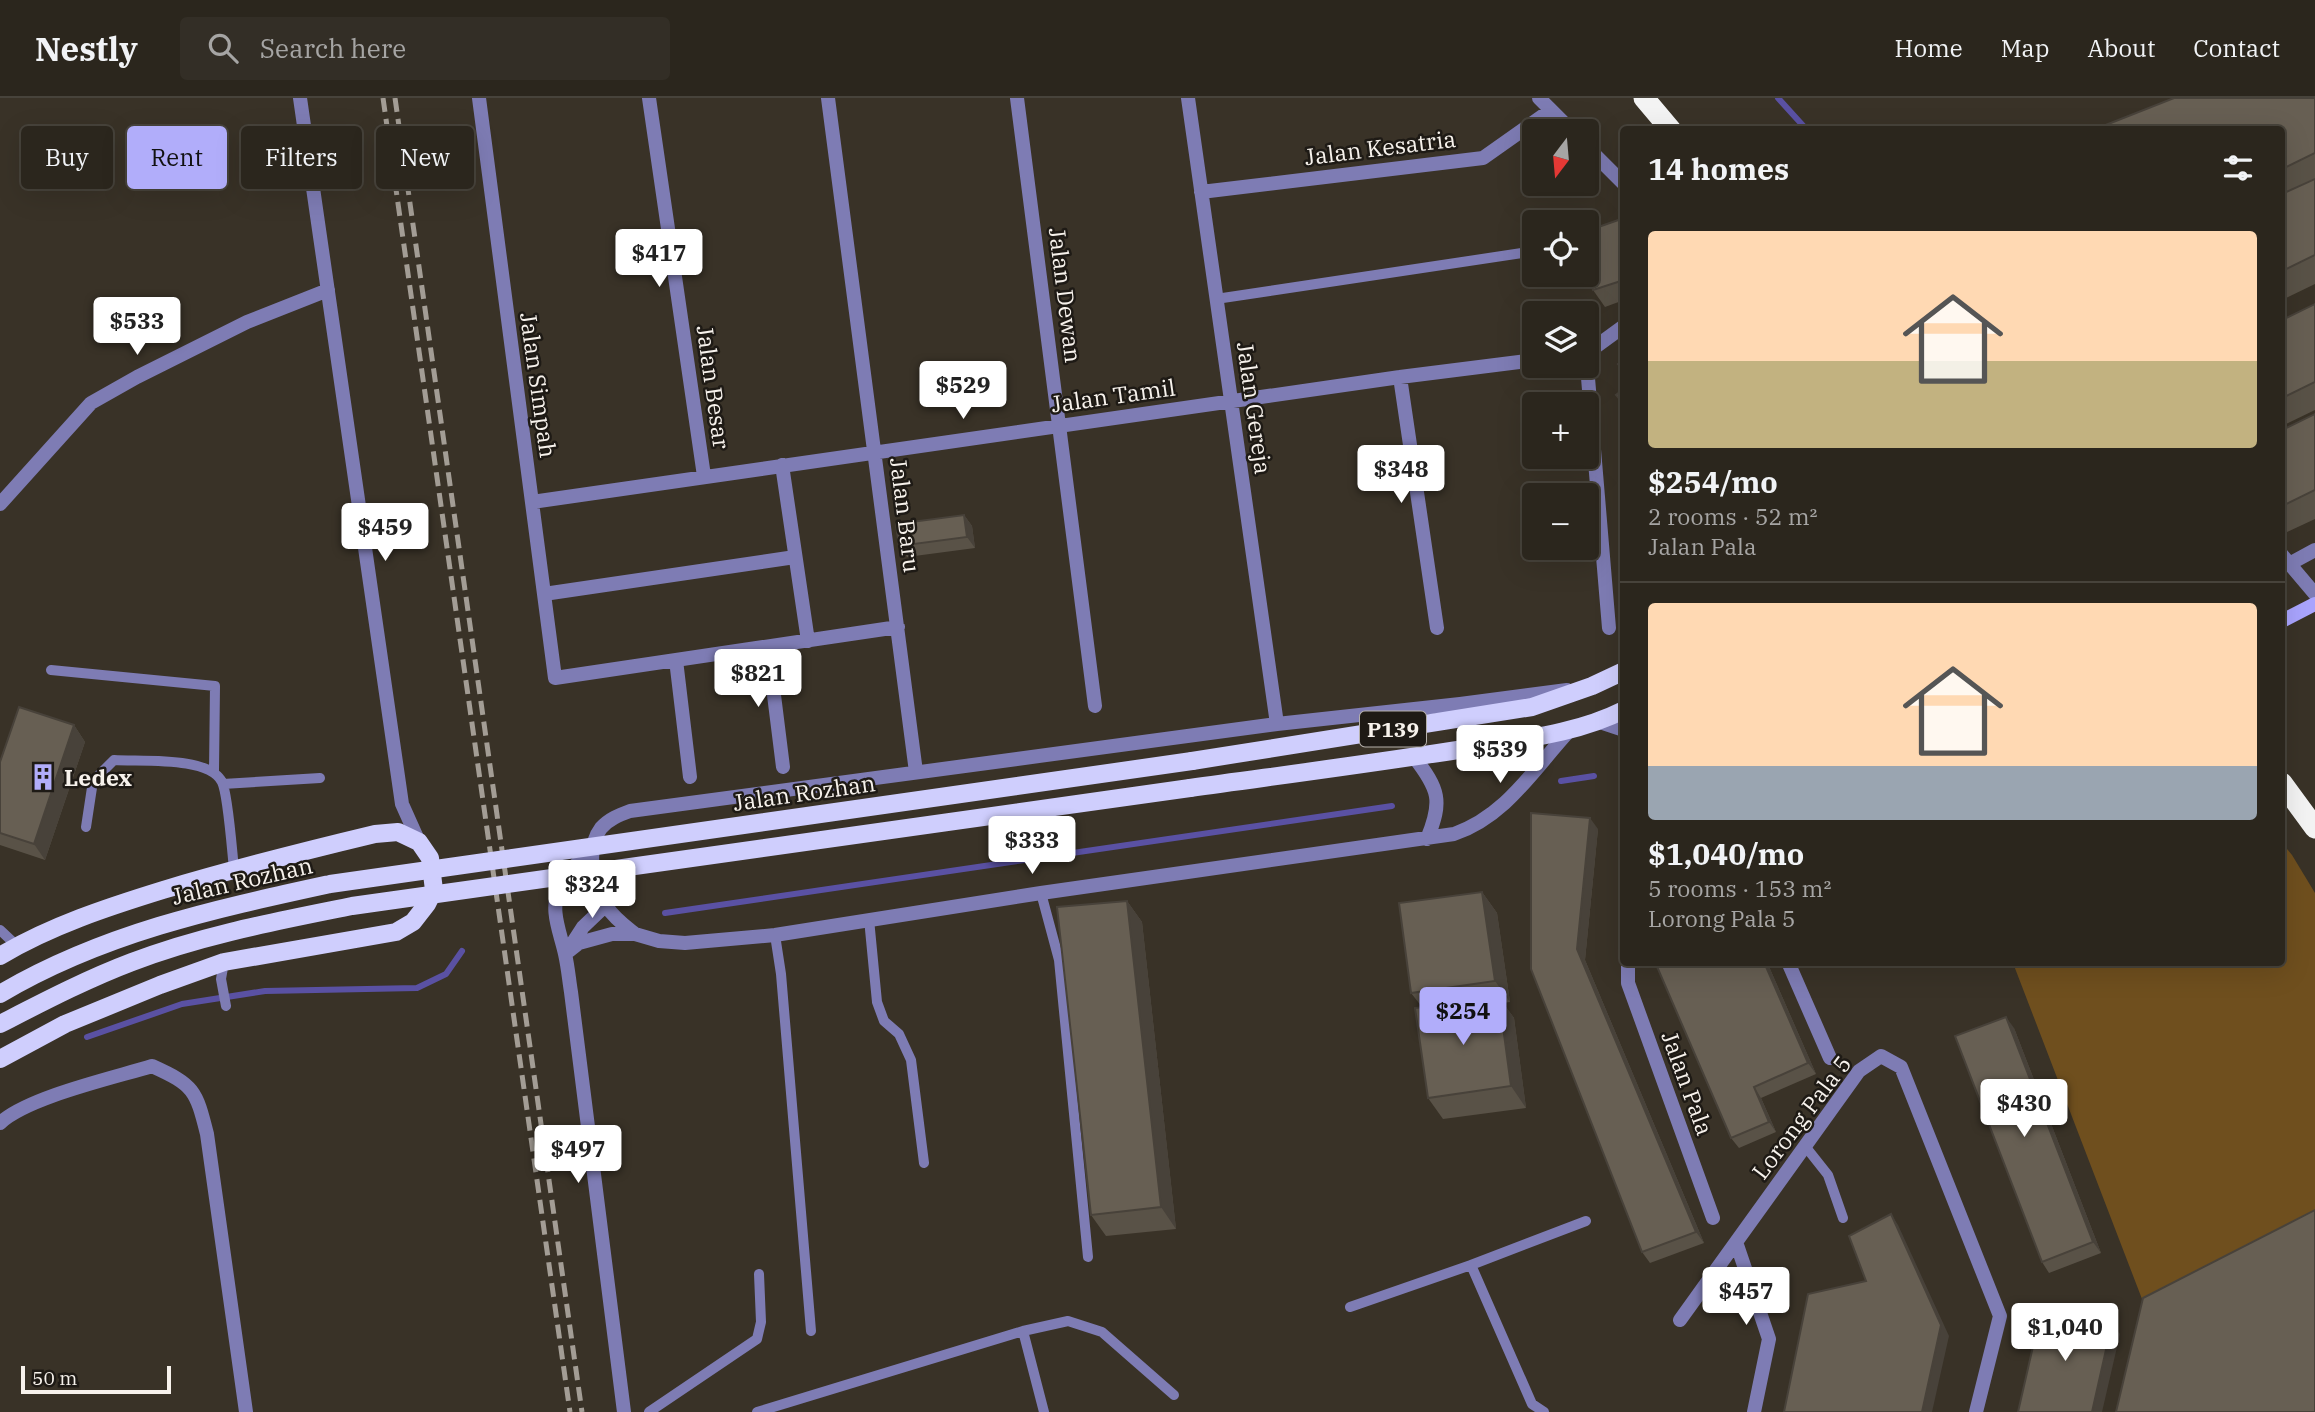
<!DOCTYPE html>
<meta charset="utf-8">
<style>
body{margin:0;font-family:"IBM Plex Serif",serif;background:#332e26;color:#f1f3f6;height:100vh;display:flex;flex-direction:column;font-size:26px;white-space:nowrap}
*{box-sizing:border-box;margin:0}
p{font-size:23px;color:#a6a5a4}
.icon{flex:none;width:38px;height:38px;fill:none;stroke:currentColor;stroke-width:2;stroke-linecap:round;stroke-linejoin:round}
.map{position:relative;flex:1;overflow:hidden}
.panel{position:absolute;left:1620px;top:28px;width:665px;height:840px;display:flex;flex-direction:column;background:#2b261d;border-radius:7px;box-shadow:0 7px 28px #0002,0 0 0 2px #47433b}
.panel>*{flex:none}
.banner{position:absolute;left:21px;top:28px;width:665px;height:63px;display:flex;gap:14px}
.needle{width:46px;rotate:196deg}
.fabs{position:absolute;left:1522px;top:21px;display:grid;gap:14px}
.fabs a{display:grid;place-items:center;width:77px;height:77px;border-radius:7px;background:#2b261d;box-shadow:0 7px 28px #0002,0 0 0 2px #47433b;font-size:35px}
.scale{position:absolute;left:21px;bottom:18px;width:150px;box-sizing:border-box;padding-left:7px;border:4px solid #f7f2ec;border-top:0;font-size:19px;line-height:24px;white-space:nowrap;color:#f7f2ec;-webkit-text-stroke:5px #1e1a15;paint-order:stroke}
.price{position:absolute;translate:-50% -60px;padding:0 16px;border-radius:7px;background:#fff;color:#222;font-size:23px;line-height:46px;filter:drop-shadow(0 2px 4px #0008)}
.price::after{content:'';position:absolute;left:50%;top:42px;width:21px;height:16px;margin-left:-10px;background:inherit;clip-path:polygon(0 0,100% 0,50% 100%)}
.price.selected{background:#b1adfa;color:#111}
ul{padding:0;list-style:none}
li{display:grid;align-content:center;gap:14px;height:371px;padding:0 28px}
li+li{border-top:2px solid #47433b}
li span{display:grid;place-items:center;height:217px;border-radius:7px;color:#555}
li>.icon{margin-inline-start:auto}
span .icon{width:126px;height:126px;fill:#fffc;stroke-width:1}
li b{font-size:30px}
h2{display:flex;justify-content:space-between;align-items:center;height:84px;padding:0 28px;font-size:30px}
.tag{padding:0 24px;border-radius:7px;background:#2b261d;box-shadow:0 7px 28px #0002,0 0 0 2px #47433b;font-size:24px;line-height:63px}
.tag.selected{background:#b1adfa;color:#111}
header{display:flex;align-items:center;gap:42px;box-sizing:border-box;height:98px;padding:0 35px;background:#2b261d;border-bottom:2px solid #47433b}
header strong{font-size:33px}
nav{display:flex;gap:38px;margin-inline-start:auto;font-size:24px}
.search{width:490px;height:63px;background:#332e26;display:flex;align-items:center;gap:18px;box-sizing:border-box;padding:0 24px;border-radius:7px;color:#a6a5a4;font-size:26px}
.map>svg:first-child{display:block}
.green{fill:#6f4f1e}
.lines{fill:none;stroke-linecap:round;stroke-linejoin:round}
.stream{stroke:#5a51a3;stroke-width:6}
.lane{stroke:#7e7cb4;stroke-width:10}
.street{stroke:#7e7cb4;stroke-width:14}
.secondary{stroke:#a9a4fe;stroke-width:14}
.primary{stroke:#cfcefd;stroke-width:18}
.highway{stroke:#f3f3f3;stroke-width:21}
.rail{stroke:#a39d95;stroke-width:5;stroke-dasharray:14 7;stroke-linecap:butt}
.primary-bridge{stroke:#cfcefd;stroke-width:18}
.wall{fill:#595247}
.shaded-wall{fill:#48423a}
.building{fill:#675f53;stroke:#48423a;stroke-width:2}
.labels{text-anchor:middle;dominant-baseline:central;stroke-width:5;stroke-linejoin:round;paint-order:stroke}
.shield{fill:#1e1a15;stroke:#b6b1ac;stroke-width:2}
.shield-label{font-size:21px;font-weight:bold;fill:#f7f2ec}
.street-label{font-size:23px;fill:#f7f2ec;stroke:#1e1a15}
.poi-label{font-size:23px;font-weight:bold;fill:#f7f2ec;stroke:#1e1a15;text-anchor:start}
</style>
<header>
<strong>Nestly</strong>
<div class="search"><svg class="icon" aria-label="search" viewBox="0 0 24 24"><circle cx="10" cy="10" r="6"/><path d="M15 15l6 6"/></svg>Search here</div>
<nav><a>Home</a><a>Map</a><a>About</a><a>Contact</a></nav>
</header>
<div class="map">
<svg width="2315" height="1314" viewBox="0 0 2315 1314">
<rect width="100%" height="100%" fill="#393227"/>
<path class="green" d="M2282,745L2292,757L2315,795V1128L2147,1214L2013,865L2282,864Z"/>
<g class="lines">
<path class="stream" d="M1778,0L1807,32
M1561,683L1594,678
M665,815L1392,708
M87,939L182,906L265,893L417,890L446,876L462,853"/>
<path class="lane" d="M1216,201L1535,153
M51,572L215,588L214,673
M223,686L320,680
M86,729L93,683L114,662C141,664 209,658 222,684C228,696 232,753 234,771
M1041,795L1059,862L1088,1159
M869,821L877,904L884,923L899,936L911,962L924,1065
M0,832L17,848
M775,837L781,876L811,1233
M224,864L221,881L226,908
M1805,1048L1828,1077L1843,1120
M1471,1167L1586,1123
M1350,1209L1471,1167L1532,1306L1544,1314
M1023,1233L1044,1314
M649,1314L757,1241L761,1224L759,1176
M757,1314L1023,1233L1068,1223L1102,1234L1174,1297"/>
<path class="street" d="M300,0L402,706L419,744
M479,0L555,580L898,529
M649,0L704,378
M828,0L916,674
M1017,0L1095,608
M1188,0L1277,626
M1539,0L1572,33
M1587,49L1624,86
M1201,94L1483,60L1551,12
M1587,255L1624,228
M1587,268L1609,530
M1400,279L1437,530
M782,367L808,543
M532,404L1400,279L1535,262
M0,406L91,305L137,279L247,224L328,192
M2282,457L2315,496
M2289,466L2315,452
M544,496L795,459
M768,549L783,669
M676,562L690,679
M1600,624L1624,632
M1414,659C1439,691 1443,703 1427,741
M593,752C581,762 566,773 560,788C549,812 560,833 565,856C568,869 569,882 571,894L624,1314
M635,836C625,828 614,820 607,809C593,789 585,751 601,730C609,721 619,717 630,713L1277,626L1460,606L1567,592
M570,849L583,829L605,808
M565,856L579,845L612,836H635L659,843L685,845L775,837L1041,795L1454,736C1506,718 1533,672 1569,633
M1628,864V885L1713,1120
M1788,864L1830,960
M0,1025C28,999 113,980 152,968C194,987 196,992 207,1036L246,1314
M1736,1144L1769,1241L1754,1314
M1680,1222L1859,973L1881,958L1901,969L2000,1218L1976,1314"/>
<path class="secondary" d="M2282,523L2315,506"/>
<path class="primary" d="M1192,663L1532,609L1592,588L1624,573
M1190,690C1283,677 1377,665 1470,650C1522,641 1576,636 1624,612
M0,858C50,828 108,809 163,792C233,771 304,753 375,736L398,734L419,744L430,760L434,792L427,806L413,824L396,834L224,864L160,887L65,926L0,961"/>
<path class="highway" d="M1644,0L1671,32
M2282,685L2315,730"/>
<path class="rail" d="M383,0L570,1314
M395,0L582,1314"/>
<path class="primary-bridge" d="M0,896C103,835 215,811 330,786L1192,663
M0,926C43,904 87,881 132,864C202,837 278,823 352,808L1190,690"/>
</g>
<path class="wall" d="M2315,0V186L2282,202V32Z
M1624,120V202L1605,209L1593,192Z
M2315,206V312L2282,328V222Z
M2315,316V421L2283,436L2282,434V332Z
M964,417L972,428L975,450L907,459L899,448Z
M74,627L85,644L45,762L0,747V664Z
M1598,731L1585,862L1704,1145L1650,1165L1642,1154L1531,871Z
M1482,794L1497,815L1510,904L1503,905L1514,920L1526,1010L1443,1021L1428,1000L1422,909L1411,895Z
M1127,803L1142,824L1176,1131L1106,1138L1091,1117Z
M1655,864H1767L1816,976L1761,1000L1776,1034L1739,1050L1731,1040Z
M2014,930L2101,1155L2049,1175L2042,1164Z"/>
<path class="shaded-wall" d="M964,417L972,428L975,450L967,439Z
M74,627L85,644L45,762L34,746Z
M1590,720L1598,731L1585,862L1704,1145L1696,1134L1577,851Z
M1482,794L1497,815L1510,904L1495,883Z
M1127,803L1142,824L1176,1131L1161,1109Z
M1764,864H1767L1816,976L1808,965Z
M1499,899L1514,920L1526,1010L1511,988Z
M2006,919L2014,930L2101,1155L2093,1144Z
M1754,989L1761,1000L1776,1034L1769,1024Z
M1891,1116L1898,1127L1949,1238L1932,1314H1922Z
M2112,1225L2120,1236L2102,1314H2092Z"/>
<path class="building" d="M2174,0H2315V55L2282,71V32H2093Z
M2315,81V157L2282,173V96Z
M1624,120V182L1593,192L1587,169V133Z
M2315,206V284L2282,300V222Z
M1624,261V273L1618,266Z
M1624,291V306L1616,297Z
M2315,316V392L2282,408V332Z
M964,417L967,439L899,448L896,426Z
M19,609L74,627L34,746L0,735V664Z
M1531,715L1590,720L1577,851L1696,1134L1642,1154L1531,871Z
M1482,794L1495,883L1411,895L1399,805Z
M1127,803L1161,1109L1091,1117L1057,809Z
M1655,864H1764L1808,965L1754,989L1769,1024L1731,1040Z
M1499,899L1511,988L1428,1000L1415,910Z
M2006,919L2093,1144L2042,1164L1955,938Z
M2315,1112V1314H2116L2143,1200Z
M1891,1116L1941,1227L1922,1314H1784L1808,1196L1866,1183L1849,1138Z
M2042,1209L2112,1225L2092,1314H2018Z"/>
<defs>
<symbol id="building-bare" viewBox="-9 -9 18 18"><path d="M-4-6H4V6H1V3H-1V6H-4ZM-2.5-4.3h1.7v1.8h-1.7ZM.8-4.3h1.7v1.8H.8ZM-2.5-1h1.7V.8h-1.7ZM.8-1h1.7V.8H.8Z" fill="#b1adfa" stroke="#1e1a15" stroke-width="2.5" paint-order="stroke"/></symbol>
</defs>
<g fill-rule="evenodd">
<use href="#building-bare" x="24" y="660" width="38" height="38"/>
</g>
<g class="labels">
<rect class="shield" x="1360" y="613.5" width="66" height="35" rx="5"/>
<g class="shield-label">
<text x="1393" y="631">P139</text>
</g>
<g class="street-label">
<text transform="translate(1380 49) rotate(-7)">Jalan Kesatria</text>
<text transform="translate(1066 197) rotate(83)">Jalan Dewan</text>
<text transform="translate(539 287) rotate(82)">Jalan Simpah</text>
<text transform="translate(714 289) rotate(82)">Jalan Besar</text>
<text transform="translate(1113 297) rotate(-8)">Jalan Tamil</text>
<text transform="translate(1255 310) rotate(82)">Jalan Gereja</text>
<text transform="translate(906 417) rotate(83)">Jalan Baru</text>
<text transform="translate(804 694) rotate(-8)">Jalan Rozhan</text>
<text transform="translate(242 782) rotate(-13)">Jalan Rozhan</text>
<text transform="translate(1688 985) rotate(70)">Jalan Pala</text>
<text transform="translate(1801 1019) rotate(-53)">Lorong Pala 5</text>
</g>
<g class="poi-label">
<text x="64" y="679">Ledex</text>
</g>
</g>
</svg>
<div class="fabs">
<a><svg class="needle" viewBox="-14 -14 28 28"><path d="M0-13l5 13h-10z" fill="#e53935"/><path d="M0 13l5-13h-10z" fill="#a6a5a4"/></svg></a>
<a><svg class="icon" aria-label="locate" viewBox="0 0 24 24"><circle cx="12" cy="12" r="6"/><path d="M12 2v4M12 18v4M2 12h4M18 12h4"/></svg></a>
<a><svg class="icon" aria-label="layers" viewBox="0 0 24 24"><path d="M12 4l9 5-9 5-9-5zM3 14l9 5 9-5"/></svg></a>
<a>+</a>
<a>−</a>
</div>
<div class="scale">50 m</div>
<b class="price" style="left:659px;top:191px">$417</b>
<b class="price" style="left:137px;top:259px">$533</b>
<b class="price" style="left:963px;top:323px">$529</b>
<b class="price" style="left:1401px;top:407px">$348</b>
<b class="price" style="left:385px;top:465px">$459</b>
<b class="price" style="left:758px;top:611px">$821</b>
<b class="price" style="left:1500px;top:687px">$539</b>
<b class="price" style="left:1032px;top:778px">$333</b>
<b class="price" style="left:592px;top:822px">$324</b>
<b class="price selected" style="left:1463px;top:949px">$254</b>
<b class="price" style="left:2024px;top:1041px">$430</b>
<b class="price" style="left:578px;top:1087px">$497</b>
<b class="price" style="left:1746px;top:1229px">$457</b>
<b class="price" style="left:2065px;top:1265px">$1,040</b>
<div class="banner">
<a class="tag">Buy</a>
<a class="tag selected">Rent</a>
<a class="tag">Filters</a>
<a class="tag">New</a>
</div>
<section class="panel">
<h2>14 homes<svg class="icon" aria-label="filters" viewBox="0 0 24 24"><path d="M4 7h16M4 17h16"/><circle cx="9" cy="7" r="2"/><circle cx="15" cy="17" r="2"/></svg></h2>
<ul>
<li><span style="background:linear-gradient(#ffd9b3 60%,#c2b280 0)"><svg class="icon" aria-label="home" viewBox="0 0 24 24"><path d="M3 11l9-7 9 7M6 9v11h12V9"/></svg></span><div><b>$254/mo</b><p>2 rooms · 52 m²</p><p>Jalan Pala</p></div></li>
<li><span style="background:linear-gradient(#ffd9b3 75%,#9aa5b1 0)"><svg class="icon" aria-label="home" viewBox="0 0 24 24"><path d="M3 11l9-7 9 7M6 9v11h12V9"/></svg></span><div><b>$1,040/mo</b><p>5 rooms · 153 m²</p><p>Lorong Pala 5</p></div></li>
</ul>
</section>
</div>
